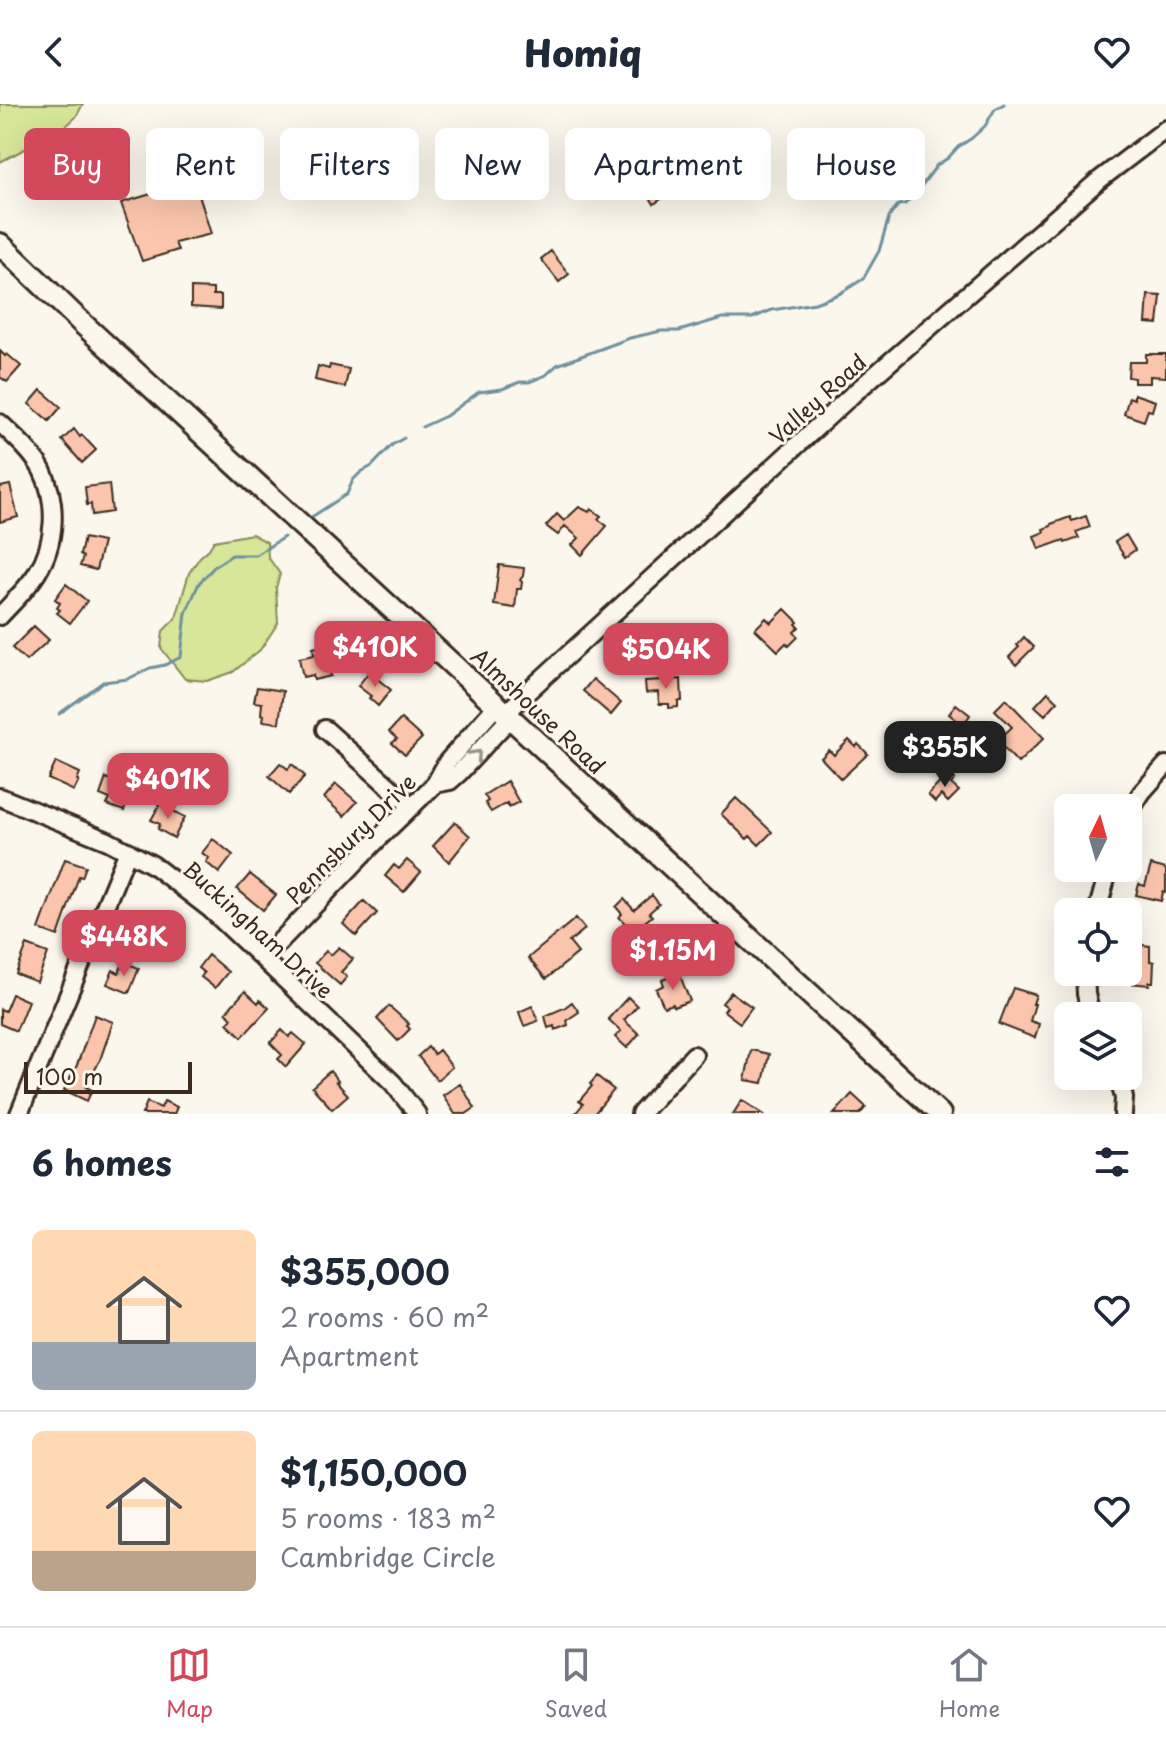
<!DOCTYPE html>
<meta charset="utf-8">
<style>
body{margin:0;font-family:"Playpen Sans",sans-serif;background:#f2f2f3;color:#1f2937;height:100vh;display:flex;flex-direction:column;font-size:30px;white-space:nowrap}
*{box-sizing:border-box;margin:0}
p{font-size:26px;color:#747a83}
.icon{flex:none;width:44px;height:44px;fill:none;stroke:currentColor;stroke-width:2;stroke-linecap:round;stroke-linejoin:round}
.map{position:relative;height:1010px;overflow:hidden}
.panel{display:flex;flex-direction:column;background:#fff;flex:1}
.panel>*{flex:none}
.guide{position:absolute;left:24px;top:24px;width:1118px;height:72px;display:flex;gap:16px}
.needle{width:52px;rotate:5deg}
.controls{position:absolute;left:1054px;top:690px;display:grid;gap:16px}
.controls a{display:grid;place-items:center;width:88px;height:88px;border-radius:12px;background:#fff;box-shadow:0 8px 32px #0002;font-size:40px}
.scale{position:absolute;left:24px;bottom:20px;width:168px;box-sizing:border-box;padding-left:8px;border:4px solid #3b2a1e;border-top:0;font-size:22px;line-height:28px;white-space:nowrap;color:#3b2a1e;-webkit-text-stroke:6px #fbf7ec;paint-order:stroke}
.price{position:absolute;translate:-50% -68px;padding:0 18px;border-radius:16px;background:#d1495b;color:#fff;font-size:26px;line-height:52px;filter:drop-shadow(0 2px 4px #0008)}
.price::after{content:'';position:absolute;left:50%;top:48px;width:24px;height:18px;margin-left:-12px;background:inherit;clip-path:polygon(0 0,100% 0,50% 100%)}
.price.on{background:#222;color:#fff}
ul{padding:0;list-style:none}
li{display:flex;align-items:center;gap:24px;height:200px;padding:0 32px}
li+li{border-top:2px solid #e0e1e3}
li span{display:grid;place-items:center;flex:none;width:224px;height:160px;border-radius:12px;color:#555}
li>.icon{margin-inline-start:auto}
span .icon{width:96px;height:96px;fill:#fffc;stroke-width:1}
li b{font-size:34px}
h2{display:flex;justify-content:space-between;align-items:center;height:96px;padding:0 32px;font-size:34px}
.pill{padding:0 28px;border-radius:12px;background:#fff;box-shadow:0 8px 32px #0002;font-size:28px;line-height:72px}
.pill.on{background:#d1495b;color:#fff}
header{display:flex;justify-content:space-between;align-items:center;height:104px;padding:0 32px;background:#fff;font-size:36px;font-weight:800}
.dock{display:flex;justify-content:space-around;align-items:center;height:112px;border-top:2px solid #e0e1e3;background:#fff;font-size:22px;color:#747a83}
.dock a{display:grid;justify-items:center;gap:4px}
.dock .on{color:#d1495b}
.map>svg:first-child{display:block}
.green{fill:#d7e699;stroke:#89885c;stroke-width:2}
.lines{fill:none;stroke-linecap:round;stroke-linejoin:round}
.stream{stroke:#6e919d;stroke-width:3}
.building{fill:#fac5ac;stroke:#3b2a1e;stroke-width:2}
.minor-casing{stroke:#3b2a1e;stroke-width:22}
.major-casing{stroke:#3b2a1e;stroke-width:26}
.minor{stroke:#fbf7ec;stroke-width:16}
.major{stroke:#fbf7ec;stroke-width:20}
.oneway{stroke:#9b9085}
.labels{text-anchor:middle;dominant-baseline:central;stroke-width:6;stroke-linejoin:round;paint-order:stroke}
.street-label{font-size:22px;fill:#3b2a1e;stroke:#fbf7ec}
</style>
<header><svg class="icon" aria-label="back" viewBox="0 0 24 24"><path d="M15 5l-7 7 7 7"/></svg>Homiq<svg class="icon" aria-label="heart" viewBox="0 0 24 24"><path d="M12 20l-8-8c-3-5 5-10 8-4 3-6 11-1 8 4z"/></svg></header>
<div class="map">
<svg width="1166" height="1010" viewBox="0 0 1166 1010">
<rect width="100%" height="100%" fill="#fbf7ec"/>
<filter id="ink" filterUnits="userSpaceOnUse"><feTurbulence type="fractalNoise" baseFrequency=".0125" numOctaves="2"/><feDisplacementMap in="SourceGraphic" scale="16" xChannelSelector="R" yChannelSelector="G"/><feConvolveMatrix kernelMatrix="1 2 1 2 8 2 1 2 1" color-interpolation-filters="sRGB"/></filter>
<g filter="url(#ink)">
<path class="green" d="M0,0H83L76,13L63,25L0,58Z
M252,430L267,438L268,453L280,470L276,484L278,519L260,546L233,568L207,577L185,575L161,544L163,527L176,514L189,469L200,453L209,445L214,437Z"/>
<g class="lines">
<path class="stream" d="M422,323L446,312L479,288L502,285L520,278H529L546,271L557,261L630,234L661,227H679L722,214H752L772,206L815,199L839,190L863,175L879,147L889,113L898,101L905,100L916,89L937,61L948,54L958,43L972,34L985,22L995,5L1004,0
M310,414L347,390L353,376L361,368L372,362L392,341L404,334
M59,610L103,578L128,575L150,564L165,561L181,553L186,509L199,479L215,462L232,451H256L284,433"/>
</g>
<path class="building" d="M189,58L211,130L175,139L178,146L142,157L121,99L158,88L153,70Z
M645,64L664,93L654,100L636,70Z
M551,147L569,170L559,178L541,155Z
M191,184L213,185V191H221V205L191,203Z
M1148,191L1161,192L1158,220L1146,219Z
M0,247L5,252L7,250L21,262L7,278L0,273Z
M1146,250H1166V273L1150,272V279H1134V274L1128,273L1129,258H1146Z
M330,261L349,265L345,283L315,276L318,262L329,265Z
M41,286L61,303L49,317L29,300Z
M1134,290L1155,297L1152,307L1148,306L1144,317L1124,310L1129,293L1134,295Z
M74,325L80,333L82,331L96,346L82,359L62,336Z
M109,380L112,408L92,411L91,400L87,401L85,383Z
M10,381L18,413L0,418V383Z
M579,403L589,408L591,405L601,412L598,415L607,422L582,451L572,441L579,434L565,422L558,431L546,422L557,410L564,417Z
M1086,412L1090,423L1076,428L1079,434L1065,439L1064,436L1039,445L1034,432L1044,428L1043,425L1051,422V420L1070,413L1072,417Z
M1126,431L1135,446L1125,453L1115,438Z
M84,434L103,438L96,466L80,462L83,453L80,451Z
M499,461L524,464L523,472L520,476L522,478L521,485H517L515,504L494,501Z
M66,480L87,497L70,519L57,509L60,506L57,504L60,499L55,495Z
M785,505L798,518L796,520L799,523L794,528L798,533L789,542L786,539L778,547L755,525L766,514L771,519Z
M34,522L49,536L26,557L12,544Z
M1024,533L1034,543L1016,561L1009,553L1019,543L1017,541Z
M325,541L331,572L314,576L313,571L303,573L299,554L314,551L313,544Z
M369,568L391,586L378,602L369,594L371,592L358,582Z
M593,575L621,599L611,611L583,587Z
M681,575L682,597H678V603L669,604V600H659L658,588L646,589L645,577Z
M257,583L283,587L279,619L263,617L264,611L261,610L262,599L254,598Z
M1048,588L1058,597L1045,611L1035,602Z
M1006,595L1044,634L1018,659L997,637L1012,623L995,606Z
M956,600L970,611L963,621L949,610Z
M401,615L422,634L405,651L392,639L397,635L389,628Z
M849,636L856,643L858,640L868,650L841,675L821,654L829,646L834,651Z
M56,658L80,669L77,676L79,677L74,687L48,675Z
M280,659L288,665L292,660L305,672L289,690L269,672Z
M949,669L955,675L951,680L959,687L948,698L941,691L935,698L928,691Z
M106,674L132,684L124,707L107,701L110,695L100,691Z
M507,677L519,698L509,703L507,699L491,708L485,699L488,697L484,691Z
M336,680L357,698L344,712L324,694Z
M736,694L772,728L759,741L750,732L747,735L721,710Z
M160,700L185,713L174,734L158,725L160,720L151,716Z
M455,718L470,732L449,758L433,742Z
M213,735L233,751L219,769L206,758L209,754L202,749Z
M65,755L86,762L82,773L79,772L58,832L39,825Z
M407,756L421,768L404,788L385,772L394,761L399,765Z
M1151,761L1166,765V789L1163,788L1161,797L1136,791L1139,780L1145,782Z
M250,770L276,791L263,806L237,785Z
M652,791L659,800L649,809L652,812L633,828L619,813L622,810L616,803L624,795L634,806Z
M364,797L377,809L356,832L343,820Z
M137,808L169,813L166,829L160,828L159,831L134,827Z
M576,814L585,825L569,838L578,849L546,875L528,854Z
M1134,840L1150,842V857L1154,858L1153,878H1149V881L1119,878L1120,868H1128V847H1134Z
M27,841L48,849L37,878L16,870Z
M339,843L353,855L341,868L347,873L340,881L315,859L326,847L331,851Z
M208,851L228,868L215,884L201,873L204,869L198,864Z
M123,858L139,864L129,889L107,880L113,866L119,869Z
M679,869L690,897L674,903L673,900L664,903L656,885L664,881L662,876Z
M1013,884L1036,891L1033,900H1035L1030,917L1039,920L1035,934L999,920Z
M245,887L258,899L260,896L269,904L242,933L227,919L232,914L226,908Z
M731,888L752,903L740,919L724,907L727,903L722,899Z
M12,890L28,897L16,927L0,920V905L5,907Z
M628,893L637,902L624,916L639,930L627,944L615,933L621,927L608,915Z
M572,898L579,908L567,916L568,921L555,926L554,922L548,924L545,912L564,904Z
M389,902L409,920L407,922L410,925L398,937L377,915Z
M532,902L538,917L524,922L519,908Z
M95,911L113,918L100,956L86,983L92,986L87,997L64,986L77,961Z
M282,926L289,933L293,929L306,940L286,963L278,955L282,951L270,939Z
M428,943L434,950L439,946L452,963L437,976L418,952Z
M751,946L769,950L763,979L745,976Z
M330,967L338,977L336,978L348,991L332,1005L312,983Z
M597,972L614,986L594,1010H575L583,1000L579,997L592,982L590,980Z
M460,980L475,1004L466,1010H455L443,991Z
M852,990L866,1003L860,1010H834Z
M742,996L763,1010H733Z
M164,997L177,1003L174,1010H142L147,998L161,1004Z"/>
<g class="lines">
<defs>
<path id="minor" d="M0,319C15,333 32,348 42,366C58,398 56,439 37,469C27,485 13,498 0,512
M507,609L524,591L852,291L1098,77L1166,25
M325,625L412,703
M435,680L450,677L459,669L511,613
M0,693L108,737L153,761L210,805L263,855L393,979L417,1010
M1128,710L1142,688L1166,661
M1097,808L1109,764
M263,855L382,731L435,680L447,658L498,600
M1085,868L1086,890L1091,912
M1118,972L1124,994L1123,1010
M19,1010L128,747
M640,1010L694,951"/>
<path id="major" d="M0,140L82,219L940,1010"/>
</defs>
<use href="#minor" class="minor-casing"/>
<use href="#major" class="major-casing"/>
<use href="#minor" class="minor"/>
<use href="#major" class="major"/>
</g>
<defs><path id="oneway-chevron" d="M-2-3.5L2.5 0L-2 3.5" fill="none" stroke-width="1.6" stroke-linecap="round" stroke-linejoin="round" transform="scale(2)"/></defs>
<use class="oneway" href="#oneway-chevron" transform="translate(476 651) rotate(-47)"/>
</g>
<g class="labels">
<g class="street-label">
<text transform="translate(817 294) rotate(-42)">Valley Road</text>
<text transform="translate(539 606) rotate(43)">Almshouse Road</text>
<text transform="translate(350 734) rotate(-45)">Pennsbury Drive</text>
<text transform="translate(259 825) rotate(42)">Buckingham Drive</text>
</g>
</g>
</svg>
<div class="controls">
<a><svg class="needle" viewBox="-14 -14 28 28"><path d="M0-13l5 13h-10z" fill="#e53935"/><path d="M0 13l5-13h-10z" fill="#747a83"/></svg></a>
<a><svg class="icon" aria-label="locate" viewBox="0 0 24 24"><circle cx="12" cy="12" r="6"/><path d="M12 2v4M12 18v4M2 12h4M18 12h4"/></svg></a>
<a><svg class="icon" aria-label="layers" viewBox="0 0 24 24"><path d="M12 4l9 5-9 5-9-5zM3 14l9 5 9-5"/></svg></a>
</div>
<div class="scale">100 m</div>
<b class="price" style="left:375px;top:585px">$410K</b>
<b class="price" style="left:666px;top:587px">$504K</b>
<b class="price on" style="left:945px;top:685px">$355K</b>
<b class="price" style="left:168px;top:717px">$401K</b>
<b class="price" style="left:124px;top:874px">$448K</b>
<b class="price" style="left:673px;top:888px">$1.15M</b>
<div class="guide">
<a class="pill on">Buy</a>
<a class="pill">Rent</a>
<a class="pill">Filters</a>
<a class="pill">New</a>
<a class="pill">Apartment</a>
<a class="pill">House</a>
</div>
</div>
<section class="panel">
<h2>6 homes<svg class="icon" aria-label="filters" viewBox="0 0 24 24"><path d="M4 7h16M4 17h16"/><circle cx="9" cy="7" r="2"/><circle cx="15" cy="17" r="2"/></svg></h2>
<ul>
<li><span style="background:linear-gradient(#ffd9b3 70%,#9aa5b1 0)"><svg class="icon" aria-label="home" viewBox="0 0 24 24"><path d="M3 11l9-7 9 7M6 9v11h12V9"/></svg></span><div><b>$355,000</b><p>2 rooms · 60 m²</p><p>Apartment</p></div><svg class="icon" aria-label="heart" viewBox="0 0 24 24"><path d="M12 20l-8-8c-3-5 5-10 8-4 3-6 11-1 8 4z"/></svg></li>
<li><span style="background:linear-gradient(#ffd9b3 75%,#b9a48a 0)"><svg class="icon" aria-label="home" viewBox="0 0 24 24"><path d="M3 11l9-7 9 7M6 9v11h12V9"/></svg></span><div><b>$1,150,000</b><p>5 rooms · 183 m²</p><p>Cambridge Circle</p></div><svg class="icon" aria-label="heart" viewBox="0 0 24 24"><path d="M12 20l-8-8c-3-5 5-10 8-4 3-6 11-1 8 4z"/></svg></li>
</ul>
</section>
<nav class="dock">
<a class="on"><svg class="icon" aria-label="map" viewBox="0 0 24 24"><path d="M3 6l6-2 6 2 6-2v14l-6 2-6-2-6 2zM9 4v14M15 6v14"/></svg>Map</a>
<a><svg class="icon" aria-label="saved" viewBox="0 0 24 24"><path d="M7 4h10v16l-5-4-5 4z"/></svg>Saved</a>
<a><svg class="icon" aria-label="home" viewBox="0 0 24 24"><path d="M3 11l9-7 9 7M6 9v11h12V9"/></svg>Home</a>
</nav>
